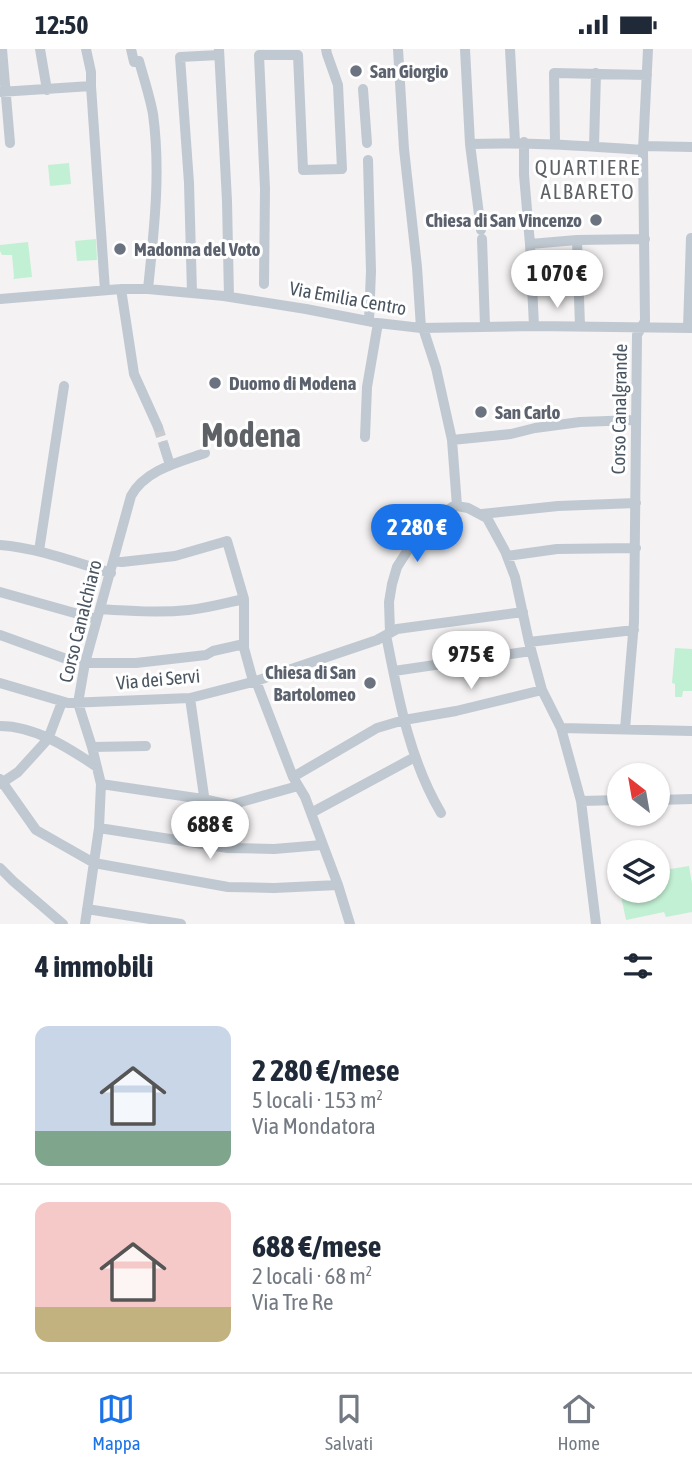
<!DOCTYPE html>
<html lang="it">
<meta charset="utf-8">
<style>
body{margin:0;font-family:"Asap Condensed",sans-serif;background:#f6f6f7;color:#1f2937;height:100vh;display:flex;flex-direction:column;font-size:26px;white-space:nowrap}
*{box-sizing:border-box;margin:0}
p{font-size:23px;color:#747a83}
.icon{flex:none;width:38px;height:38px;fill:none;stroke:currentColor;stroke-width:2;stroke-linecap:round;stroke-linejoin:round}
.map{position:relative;height:875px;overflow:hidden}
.details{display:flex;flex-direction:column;background:#fff;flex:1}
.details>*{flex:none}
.needle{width:46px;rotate:329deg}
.buttons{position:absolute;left:607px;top:714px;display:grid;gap:14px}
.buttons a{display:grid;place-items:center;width:63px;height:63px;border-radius:50%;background:#fff;box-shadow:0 2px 5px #0004;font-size:35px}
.price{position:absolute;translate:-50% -60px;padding:0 16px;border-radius:24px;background:#fff;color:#222;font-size:23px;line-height:46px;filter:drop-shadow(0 2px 4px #0008)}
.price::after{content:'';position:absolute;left:50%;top:42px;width:21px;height:16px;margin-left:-10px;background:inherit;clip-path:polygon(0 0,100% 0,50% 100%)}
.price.on{background:#1a73e8;color:#fff}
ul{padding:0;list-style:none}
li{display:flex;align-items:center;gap:21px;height:175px;padding:0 35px}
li+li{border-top:2px solid #e0e1e3}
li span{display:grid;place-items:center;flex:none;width:196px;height:140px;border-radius:14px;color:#555}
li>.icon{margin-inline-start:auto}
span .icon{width:84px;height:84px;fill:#fffc;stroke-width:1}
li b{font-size:30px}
h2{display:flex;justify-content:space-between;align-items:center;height:84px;padding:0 35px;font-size:30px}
.status{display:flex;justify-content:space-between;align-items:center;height:49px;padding:0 35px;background:#fff;direction:ltr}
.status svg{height:19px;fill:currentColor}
.menu{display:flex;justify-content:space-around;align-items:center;height:98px;border-top:2px solid #e0e1e3;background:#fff;font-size:19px;color:#747a83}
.menu a{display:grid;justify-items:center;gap:4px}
.menu .on{color:#1a73e8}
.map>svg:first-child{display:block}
.green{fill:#c2f0d4}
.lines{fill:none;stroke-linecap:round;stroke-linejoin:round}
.street-tunnel{stroke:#c9cbce;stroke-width:10;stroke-dasharray:10 5;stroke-linecap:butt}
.street{stroke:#c0c9d1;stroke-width:10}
.worship-dot{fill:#6b7280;stroke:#fff;stroke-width:2.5}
.labels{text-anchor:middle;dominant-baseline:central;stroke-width:6;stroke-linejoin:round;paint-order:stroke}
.worship-label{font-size:19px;font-weight:bold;fill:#5b616d;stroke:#fff;text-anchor:start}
.street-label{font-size:19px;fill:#495560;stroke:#fff}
.neighbourhood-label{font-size:21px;letter-spacing:2px;fill:#5e6267;stroke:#fff}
.town-label{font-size:33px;font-weight:bold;fill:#5e6267;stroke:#fff}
</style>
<div class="status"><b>12:50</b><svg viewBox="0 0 49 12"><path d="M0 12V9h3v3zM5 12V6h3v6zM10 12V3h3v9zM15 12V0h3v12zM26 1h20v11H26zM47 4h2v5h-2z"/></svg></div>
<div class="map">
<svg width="692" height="875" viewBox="0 0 692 875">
<rect width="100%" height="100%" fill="#f4f2f2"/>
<path class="green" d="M69,114L71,135L50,137L48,116Z
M96,190L97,211L77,212L75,192Z
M28,193L32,228L13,230L14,228L12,206H2L0,202V196Z
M675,599L692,600V642H683L682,648H675V635L672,634Z
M689,817L692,835V863L666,868L664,863L626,871L620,842H658V822Z"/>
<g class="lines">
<path class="street-tunnel" d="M158,378L164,397"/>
<path class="street" d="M2,0L10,94
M40,0L47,41
M86,0L91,23V37L105,241
M131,0L134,13L139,12C144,30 150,48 153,65C161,124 154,181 148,240
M219,0L227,152L229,248
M398,0L404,100L417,218L421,279
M465,0L470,95L481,181
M510,0L515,93
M363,40L367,94
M0,43L91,37
M524,93V126L530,195L534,277
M555,94L554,24L647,26
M470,95C529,93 584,97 643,101
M594,97L596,24
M643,97L692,98
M368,111L371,222L369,272
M482,190L485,277
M577,191L580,277
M530,195L577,191L645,190
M264,235L265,140L259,6H298L303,121L342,120L338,36L327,5L326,0
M121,240L134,325L158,378
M192,244L189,134L180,8L219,6
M0,250L121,240H148L224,247L306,260L378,274L421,279L534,277L692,279
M423,279L436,319L452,391L457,457
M688,279L691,189
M365,388L367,338L378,274
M452,391L511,385L535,379L580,373L635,371
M164,397L170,416
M482,465L558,457L636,454
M0,496C38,499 74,513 111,524
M39,502L64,337
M507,507L557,500L636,499
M114,512L122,513L175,507L227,492L244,550V599L253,632
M0,543L96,570
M100,560C129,562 159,564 189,561C208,559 226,554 244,550
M390,584L389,553L392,535L397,518L411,496L439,467L452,458L457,457L468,459L487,469L505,502L515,528L529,593L542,641L561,679L581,752L596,875
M0,586L72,612L92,614H136L206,606L213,602L244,595
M386,586C398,647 409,710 441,764
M529,593L634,581
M394,622L531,602
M256,632L293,728L305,748L338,836L350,875
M0,634L68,654L190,649L256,632L377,591L397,580L523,563
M190,649L204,747L203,750
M0,677C35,677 69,699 97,718
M561,679L692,682
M625,680L634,573L637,286L645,272L643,101L648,0
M92,698L146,697
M293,728L377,679L404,671L456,662L542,641
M0,730L36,781L94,814L228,838L274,839L338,836
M0,735L18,723L48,690L62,653
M101,735L203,750L230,756L298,737
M658,751L692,750
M581,752L620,751
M311,764L415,708
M99,779L228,799L274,800L322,796
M0,819L13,832L63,875
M87,860L181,875
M85,875L99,779L101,735L92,698L78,654L85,614L131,447C145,421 179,413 205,404"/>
</g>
<g class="worship-dot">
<circle cx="356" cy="22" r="7"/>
<circle cx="596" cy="171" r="7"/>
<circle cx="120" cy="200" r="7"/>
<circle cx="215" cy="334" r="7"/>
<circle cx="481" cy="363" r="7"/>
<circle cx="370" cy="634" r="7"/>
</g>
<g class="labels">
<g class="worship-label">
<text x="370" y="22">San Giorgio</text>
<text x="582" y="171" text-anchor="end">Chiesa di San Vincenzo</text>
<text x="134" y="200">Madonna del Voto</text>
<text x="229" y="334">Duomo di Modena</text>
<text x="495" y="363">San Carlo</text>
<text x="356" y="623" text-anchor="end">Chiesa di San<tspan x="356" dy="22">Bartolomeo</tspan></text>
</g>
<g class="street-label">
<text transform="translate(348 249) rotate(10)">Via Emilia Centro</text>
<text transform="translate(619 360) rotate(-89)">Corso Canalgrande</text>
<text transform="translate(80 572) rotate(-76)">Corso Canalchiaro</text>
<text transform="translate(158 630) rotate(-5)">Via dei Servi</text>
</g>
<g class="neighbourhood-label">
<text x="588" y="118">QUARTIERE<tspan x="588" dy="24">ALBARETO</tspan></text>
</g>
<g class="town-label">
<text x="251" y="386">Modena</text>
</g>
</g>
</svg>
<div class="buttons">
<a><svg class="needle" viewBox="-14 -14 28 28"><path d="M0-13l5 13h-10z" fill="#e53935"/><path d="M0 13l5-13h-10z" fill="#747a83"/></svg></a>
<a><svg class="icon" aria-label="layers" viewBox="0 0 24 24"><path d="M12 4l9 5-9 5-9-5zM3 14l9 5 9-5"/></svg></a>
</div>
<b class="price" style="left:557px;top:261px">1 070 €</b>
<b class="price on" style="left:417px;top:515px">2 280 €</b>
<b class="price" style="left:471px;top:642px">975 €</b>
<b class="price" style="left:210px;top:812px">688 €</b>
</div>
<section class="details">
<h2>4 immobili<svg class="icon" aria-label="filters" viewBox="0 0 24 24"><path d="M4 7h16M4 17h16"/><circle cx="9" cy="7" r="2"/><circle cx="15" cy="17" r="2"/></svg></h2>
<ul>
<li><span style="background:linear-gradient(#c9d6e8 75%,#7fa58c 0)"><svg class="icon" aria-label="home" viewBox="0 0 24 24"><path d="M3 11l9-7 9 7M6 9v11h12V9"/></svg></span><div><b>2 280 €/mese</b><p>5 locali · 153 m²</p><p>Via Mondatora</p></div></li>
<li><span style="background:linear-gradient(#f6c9c9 75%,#c2b280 0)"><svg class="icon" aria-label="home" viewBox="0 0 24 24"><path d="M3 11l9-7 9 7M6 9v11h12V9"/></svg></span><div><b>688 €/mese</b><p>2 locali · 68 m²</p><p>Via Tre Re</p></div></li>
</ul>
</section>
<nav class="menu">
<a class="on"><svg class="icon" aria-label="map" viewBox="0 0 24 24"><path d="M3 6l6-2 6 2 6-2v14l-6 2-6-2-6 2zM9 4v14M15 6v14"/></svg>Mappa</a>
<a><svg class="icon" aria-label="saved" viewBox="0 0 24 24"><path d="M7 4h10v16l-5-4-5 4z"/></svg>Salvati</a>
<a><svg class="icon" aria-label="home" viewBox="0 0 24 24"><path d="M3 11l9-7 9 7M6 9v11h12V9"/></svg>Home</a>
</nav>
